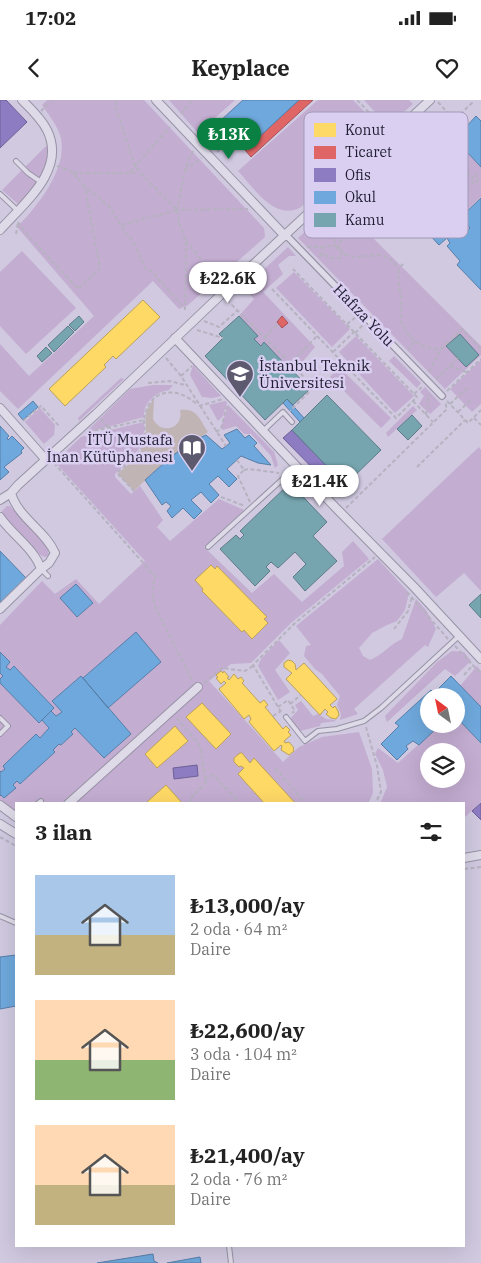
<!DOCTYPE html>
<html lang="tr">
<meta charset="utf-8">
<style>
body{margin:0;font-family:"IBM Plex Serif",serif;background:#f2f2f2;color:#222;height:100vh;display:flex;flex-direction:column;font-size:19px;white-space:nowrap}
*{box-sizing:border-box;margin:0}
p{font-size:16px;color:#767676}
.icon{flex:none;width:28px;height:28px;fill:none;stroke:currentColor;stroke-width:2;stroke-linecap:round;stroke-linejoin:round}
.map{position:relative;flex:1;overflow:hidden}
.panel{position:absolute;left:15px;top:702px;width:450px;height:445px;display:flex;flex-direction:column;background:#fff;border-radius:0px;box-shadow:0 5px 20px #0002}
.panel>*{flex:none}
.needle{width:32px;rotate:327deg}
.tools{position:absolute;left:420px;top:588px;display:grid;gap:10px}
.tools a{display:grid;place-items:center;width:45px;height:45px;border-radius:50%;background:#fff;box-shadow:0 5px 20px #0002;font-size:25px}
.price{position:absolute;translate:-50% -42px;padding:0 11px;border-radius:18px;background:#fff;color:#222;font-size:16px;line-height:32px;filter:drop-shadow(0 1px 2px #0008)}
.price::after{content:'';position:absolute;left:50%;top:30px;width:15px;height:11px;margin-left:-8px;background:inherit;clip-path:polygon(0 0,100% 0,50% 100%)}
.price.on{background:#0b8043;color:#fff}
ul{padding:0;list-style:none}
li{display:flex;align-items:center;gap:15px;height:125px;padding:0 20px}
li span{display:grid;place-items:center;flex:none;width:140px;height:100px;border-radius:0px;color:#555}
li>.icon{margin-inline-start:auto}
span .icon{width:60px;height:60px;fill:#fffc;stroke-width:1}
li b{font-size:21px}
h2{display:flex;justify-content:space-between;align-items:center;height:60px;padding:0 20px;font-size:21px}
.status{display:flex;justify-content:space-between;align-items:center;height:35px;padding:0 25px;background:#fff;direction:ltr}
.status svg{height:14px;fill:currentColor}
header{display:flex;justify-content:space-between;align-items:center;height:65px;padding:0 20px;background:#fff;font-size:22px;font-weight:800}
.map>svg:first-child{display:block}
.green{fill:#c3add1;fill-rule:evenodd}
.water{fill:#c1b4b5}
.homes{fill:#ffd966;stroke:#bca156}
.shops{fill:#e06666;stroke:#a65056}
.offices{fill:#8e7cc3;stroke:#6d6097}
.schools{fill:#6fa8dc;stroke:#577ea9}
.public{fill:#76a5af;stroke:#5c7c89}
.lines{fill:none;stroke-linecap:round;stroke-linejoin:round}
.service-casing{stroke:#9793a5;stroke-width:6}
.pedestrian-casing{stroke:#9793a5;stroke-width:8}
.minor-casing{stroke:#9793a5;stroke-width:10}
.path{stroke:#b6b2c0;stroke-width:2;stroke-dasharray:4 2.5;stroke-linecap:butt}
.service{stroke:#dedae8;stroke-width:4}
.pedestrian{stroke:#dedae8;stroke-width:5.5}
.minor{stroke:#dedae8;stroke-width:8}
.labels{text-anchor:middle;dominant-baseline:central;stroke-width:5;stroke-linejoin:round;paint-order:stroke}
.street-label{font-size:15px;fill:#1f1d31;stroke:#dacff1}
.poi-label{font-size:15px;fill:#1f1d31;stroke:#dacff1;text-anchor:start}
.key{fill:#dacff1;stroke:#a29ab7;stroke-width:1}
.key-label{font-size:14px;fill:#1f1d31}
</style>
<div class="status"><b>17:02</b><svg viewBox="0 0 49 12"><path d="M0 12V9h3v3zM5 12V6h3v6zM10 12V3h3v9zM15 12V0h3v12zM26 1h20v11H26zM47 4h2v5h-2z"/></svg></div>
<header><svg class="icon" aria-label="back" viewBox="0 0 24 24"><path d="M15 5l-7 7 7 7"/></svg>Keyplace<svg class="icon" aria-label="heart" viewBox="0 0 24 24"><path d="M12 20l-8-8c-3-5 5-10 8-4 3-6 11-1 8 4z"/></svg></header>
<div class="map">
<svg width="481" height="1163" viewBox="0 0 481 1163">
<rect width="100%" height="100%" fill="#d0c9e0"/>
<path class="green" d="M47,0H144L264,128L265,137L188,205L179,209L153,181L18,309L0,291V244L29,276L94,216L17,127C37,107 70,66 60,35C57,25 48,14 42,5Z
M169,0H235L198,33Z
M318,0H353L383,31L301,107C275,122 253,87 238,71Z
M364,0H409L413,4L388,26Z
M46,46L50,50C43,78 38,84 18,104L2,90Z
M466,51L481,67V97L456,120L426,87Z
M338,103L481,246V255L445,289L298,138Z
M288,147L296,156H289L278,165L283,174L263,192L315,247L294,272L289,267L285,271L280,265L283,262L265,243L261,246L254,239L257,236L239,216L254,199L244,188Z
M22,151L76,208L26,254L0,226V172Z
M294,172L350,229L332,247L276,188Z
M356,236L414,296L395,313L339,252Z
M394,256L421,283L417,288L389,261Z
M481,260V304L472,312L450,289Z
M193,265L221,296L212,298L202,297L190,275Z
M339,267L391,318L381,328L330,277Z
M121,278L124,279L79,321L78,318Z
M153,285H173L169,290C156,292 143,302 144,317L85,333L130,289Z
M425,287L441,304L430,314L419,304L424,296L420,292Z
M225,301L227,302L223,316L218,321L209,305Z
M228,305L274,352L278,365L275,368L271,356L251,334H244L236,326L223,330L221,328Z
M413,306L417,310L388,337L386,333Z
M40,308L55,325L54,335L44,344L25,322Z
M144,322C145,351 134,355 115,374V377L131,394L140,386L163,420L157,427L170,441L219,399L244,410L204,447L252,493L274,474L302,502L344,466L342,452L353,441L369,459L291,523L251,563L231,564L209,581L283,662L299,647L322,637L359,632L372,669L373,693L368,704H16V718L0,708V525L42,481L55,494L76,479L99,504L145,461L55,362L81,337Z
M479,347L481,350V491L464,473L436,497L382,439Z
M7,406H10L47,445L49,455L45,457L40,455L2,416V411Z
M378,459L409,493L405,510L397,521L387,525L372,533L359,548L363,556L370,560C383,555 390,544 402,539L416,499L426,510L436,529L428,547L425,545L354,609L358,614L340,620L341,614L337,605L340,596L322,574L315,569L304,556L306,546L311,545L296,526Z
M279,540L290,553L275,570L290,592L278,600L258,566L261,559Z
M452,551L464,552L471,561L455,576L445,569L387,622L385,616L437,562Z
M477,566L481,571V607L460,586Z
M301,601L313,616L318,614L326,619L334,620L336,621L321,623L320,626L300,631L290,619L298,610L295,605Z
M456,617L481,643V702L464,718V704H380L387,687L383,670L375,654L378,648L398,663L441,624H456ZM429,651H456V679H429Z"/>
<path class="water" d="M154,299L153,319C162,336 184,328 180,310C198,308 199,319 208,332L165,361L134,391L118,374C127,365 140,356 144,344C151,326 138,318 154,299Z"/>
<path class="homes" d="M143,200L160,217L116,259L113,256L104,265L106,267L65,306L49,289Z
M211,465L215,469L217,466L267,517L264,519L268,523L252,539L244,530L242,532L202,491L203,489L195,480Z
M288,560L292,561L295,564L296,570L304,563L337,599L330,605L333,608L335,606L338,611L339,615L336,619L331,618L326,614L328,612L325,609L320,615L286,579L292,573L284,567V563Z
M221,571L223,573L224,571L229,577L227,578L229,580L234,574L238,579L241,577L244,581L242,583L260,603L264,600L268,605L265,607L283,629L286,626L290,630L288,632L291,635L284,641L285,643L289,642L294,648L293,649L294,651L289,655L281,650L282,646L281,645L274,651L249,622L251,619L249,615L244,619L219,589L226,583L224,581L221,584L216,578L218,577L216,575Z
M202,603L231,634L216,649L186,617Z
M175,626L188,641L157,668L145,654Z
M240,653H242L250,663L254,658L296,704H265L238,674L244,668L241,666L239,667L234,662V658Z
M166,685L183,704H149L147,702Z"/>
<path class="shops" d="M299,0H313L251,57L245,50Z
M282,216L288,223L282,228L277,222Z"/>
<path class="offices" d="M0,0H6L27,22L0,48Z
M292,330L345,385L337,393L283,338Z
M197,665L198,676L174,679L173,668Z
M481,703V720L472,711Z"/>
<path class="schools" d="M243,0H299L245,50L219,22Z
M476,16L481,21V67L466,51L429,84L428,83L426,84L427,86L426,87L456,120L464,133L470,128L461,117L481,98V190L457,165L460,161L447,146L450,143L447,138L439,145L385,87L409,66L412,70L414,67L410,63L417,57L420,61L449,33L455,39L460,34L463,37L468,32L465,28Z
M287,299L304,318L300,322L283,303Z
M33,301L38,307L23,320L18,314Z
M0,326L9,336L7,338L8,340L12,336L24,348L21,351L22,353L4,367L9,372L0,380Z
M237,329L245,338L249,335L257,343L254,346L271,365L258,363L241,356L227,369L237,379L229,387L218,376L209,384L219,395L211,403L201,392L191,400L202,411L194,419L183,408L172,418L167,411L171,406L166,402L162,405L145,380L172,356L195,340L206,335L222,349L230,343L224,335Z
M0,451L27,479L0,505Z
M76,484L93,503L77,517L60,498Z
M136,532L161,562L108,608L83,578Z
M0,552L10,562L6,567L10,570L14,566L54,608L39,623L0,583V579L3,576L0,573Z
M81,576L131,634L104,658L75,628L71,632L73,634L61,645L59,644L53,650L55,652L20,684L17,681L13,685L16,688L4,698L1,695L0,696V671L1,672L5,669L3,666L36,634L40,638L49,628L42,620L51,611L56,616L62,612L52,601Z
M451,576L481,607V643L456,617V596H429V624H441L419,645L413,641L406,646L408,649L397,660L381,644L399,626L395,623L431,590L434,593Z
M16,855V906L0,909V857Z
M153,1154L154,1161L158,1163H97Z
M200,1157L201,1163H167Z"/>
<path class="public" d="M79,216L84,222L75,231L69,225Z
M239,216L258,236L254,239L261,246L264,242L283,262L280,265L285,271L289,267L310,289L293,305L287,299L265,320L205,256L223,238L219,234Z
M68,226L74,232L54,252L48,245Z
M460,234L479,255L466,267L446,246Z
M46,247L52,253L42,262L37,256Z
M327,295L381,350L345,385L292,330Z
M412,315L422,326L408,340L397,329Z
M290,383L327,422L313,436L337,461L305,491L293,477L306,464L295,452L278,468L271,462L266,467L270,471L255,486L220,449L236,435L240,439L244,435L240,431Z
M481,494V518L469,505Z"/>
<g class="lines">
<defs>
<path id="service" d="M16,61L28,73L41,82
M0,94L17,110
M263,331L283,312L292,322
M208,447L297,366
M41,469L48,476
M286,617L305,641L318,631L337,629L364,621L381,608L459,536
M0,618L8,626L0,634
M37,704L41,701
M0,816L16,823
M229,1146L231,1163"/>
<path id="pedestrian" d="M286,135L442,296"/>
<path id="minor" d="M156,0L285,136
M0,130C24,103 67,70 47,30C41,18 31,9 22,0
M175,238L335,407L414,487L481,559
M0,308L46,360
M11,393C18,418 45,430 55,453L49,463L41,469
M0,400L11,393L18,385L96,314L228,188L430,0
M0,417C12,435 34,448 41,469L0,509
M68,704L198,587
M0,705L16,717
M0,724L16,734
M464,758L481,755"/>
</defs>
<use href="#service" class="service-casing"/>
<use href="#pedestrian" class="pedestrian-casing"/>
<use href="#minor" class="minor-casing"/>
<path class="path" d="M357,0L387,31
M438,2L454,20L473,2
M41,11L52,0
M181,14L192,0
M435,28L439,24L444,30L454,20
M193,51L185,70L177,110L248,109
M217,52L233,37
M461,60L465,65
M57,66L71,71L85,87L108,105L125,132L133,141L145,168L153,173L185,209L186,141L180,126L177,110L140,73L135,66L115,5L116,0
M463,68L473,79
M185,70L201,58
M130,72L170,27
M73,73H138
M463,74L459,70L469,62L466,58
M447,80L456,91L463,85L457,78
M451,84L466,71
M457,98L475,81V82L479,79L475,75L472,78
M326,111C334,119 344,120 354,115
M329,114L335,129V145L346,155L356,157L381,155L390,159L398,167
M18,122L25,132L78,189L100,168L85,87
M122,125L177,110
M16,134L18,122
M186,141L218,180L222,183
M307,147H325L335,145
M338,150L341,141L348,134
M320,155L323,153L322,147
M319,156L324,154L330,158H341V153
M403,164L399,168C397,179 400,188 401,199C402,205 400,212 401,218C403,237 423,250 441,249
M272,189L396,318L417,297L293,169
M227,200L314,287L290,311
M204,221L219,227L238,210
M347,224L357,216
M197,230L223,238
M355,233L364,224
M265,237L278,224
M408,250L415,241
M333,252L354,232
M166,258L181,276L226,346
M291,263L317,236
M450,266L466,272
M429,272L441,249L462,229L481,249
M181,276L192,266
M436,279L458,258
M148,283L170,281L185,285
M447,291L481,259
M414,294L423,286
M413,301L433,322
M447,301L468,323L481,310
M450,304L468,287
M199,306L223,299
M458,312L473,298
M426,315L429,294
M474,318L481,325
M101,319L135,356
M23,321L41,306L59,326
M88,332L144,320C146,300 160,288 180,294C186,296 192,300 197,304
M216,332L221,329L227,305
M237,360L244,370L238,376L250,402
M54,363L155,476L152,492L155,507L193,582
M417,367L465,320
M244,370L249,369L279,373
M134,391L117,373C128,363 144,352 145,336C145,330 144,325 144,320
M221,397L245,406
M346,408L447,309L445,302
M407,492L448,539
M394,529L408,511L412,497
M455,546L481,574
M464,575L473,565
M204,583L222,568L245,571L253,566
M290,604L301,595
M278,607L288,600L295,611L292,613
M281,612L253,565L295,523L375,457
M273,616L281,611
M177,618L200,646L206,682L189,700L192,704
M366,627L377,666L381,692L375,704
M275,668L306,704
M205,679L214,675L241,704
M0,737L16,746
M464,769L481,767"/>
<use href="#service" class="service"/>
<use href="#pedestrian" class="pedestrian"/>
<use href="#minor" class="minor"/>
</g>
<defs>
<symbol id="university-pin" viewBox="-11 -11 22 30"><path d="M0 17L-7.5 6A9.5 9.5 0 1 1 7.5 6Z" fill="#5d596e" stroke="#dacff1"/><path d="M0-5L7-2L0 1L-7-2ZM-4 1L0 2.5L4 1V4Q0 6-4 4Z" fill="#fff"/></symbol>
<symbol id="library-pin" viewBox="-11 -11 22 30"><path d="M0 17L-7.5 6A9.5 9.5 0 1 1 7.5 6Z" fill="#5d596e" stroke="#dacff1"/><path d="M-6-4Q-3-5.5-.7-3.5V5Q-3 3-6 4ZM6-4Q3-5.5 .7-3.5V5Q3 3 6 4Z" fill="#fff"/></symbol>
</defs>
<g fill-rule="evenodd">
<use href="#university-pin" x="224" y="258" width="32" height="43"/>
<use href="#library-pin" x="176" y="332" width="32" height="43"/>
</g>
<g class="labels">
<g class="street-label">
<text transform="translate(364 215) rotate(46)">Hafıza Yolu</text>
</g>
<g class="poi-label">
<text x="259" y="265">İstanbul Teknik<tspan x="259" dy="17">Üniversitesi</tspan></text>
<text x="173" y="339" text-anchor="end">İTÜ Mustafa<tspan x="173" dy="17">İnan Kütüphanesi</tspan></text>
</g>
</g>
<rect x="304" y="12" width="164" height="126" rx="8" class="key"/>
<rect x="314" y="23" width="22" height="14" fill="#ffd966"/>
<rect x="314" y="46" width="22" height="13" fill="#e06666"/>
<rect x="314" y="68" width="22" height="14" fill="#8e7cc3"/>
<rect x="314" y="91" width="22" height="13" fill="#6fa8dc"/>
<rect x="314" y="113" width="22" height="14" fill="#76a5af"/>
<g class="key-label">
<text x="345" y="35">Konut</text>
<text x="345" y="57">Ticaret</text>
<text x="345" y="80">Ofis</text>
<text x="345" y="102">Okul</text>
<text x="345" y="125">Kamu</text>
</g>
</svg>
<div class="tools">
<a><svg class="needle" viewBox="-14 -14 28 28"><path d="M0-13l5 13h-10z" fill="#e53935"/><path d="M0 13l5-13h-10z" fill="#767676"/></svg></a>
<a><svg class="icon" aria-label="layers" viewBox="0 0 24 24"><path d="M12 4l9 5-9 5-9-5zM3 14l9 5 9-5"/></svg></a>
</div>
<b class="price on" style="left:229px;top:60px">₺13K</b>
<b class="price" style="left:228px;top:204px">₺22.6K</b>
<b class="price" style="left:320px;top:407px">₺21.4K</b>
<section class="panel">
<h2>3 ilan<svg class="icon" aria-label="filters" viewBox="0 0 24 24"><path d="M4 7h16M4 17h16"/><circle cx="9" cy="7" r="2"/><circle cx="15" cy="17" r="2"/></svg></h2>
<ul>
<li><span style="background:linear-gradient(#a9c7e8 60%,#c2b280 0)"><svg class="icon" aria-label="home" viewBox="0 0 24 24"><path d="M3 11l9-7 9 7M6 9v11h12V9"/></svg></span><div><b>₺13,000/ay</b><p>2 oda · 64 m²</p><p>Daire</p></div></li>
<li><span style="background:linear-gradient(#ffd9b3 60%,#8fb573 0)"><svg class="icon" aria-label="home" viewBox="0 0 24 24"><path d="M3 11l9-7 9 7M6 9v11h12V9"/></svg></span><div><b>₺22,600/ay</b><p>3 oda · 104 m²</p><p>Daire</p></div></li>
<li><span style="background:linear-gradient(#ffd9b3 60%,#c2b280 0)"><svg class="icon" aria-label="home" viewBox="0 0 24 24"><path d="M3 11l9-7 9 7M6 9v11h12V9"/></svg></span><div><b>₺21,400/ay</b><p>2 oda · 76 m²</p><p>Daire</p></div></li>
</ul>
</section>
</div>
